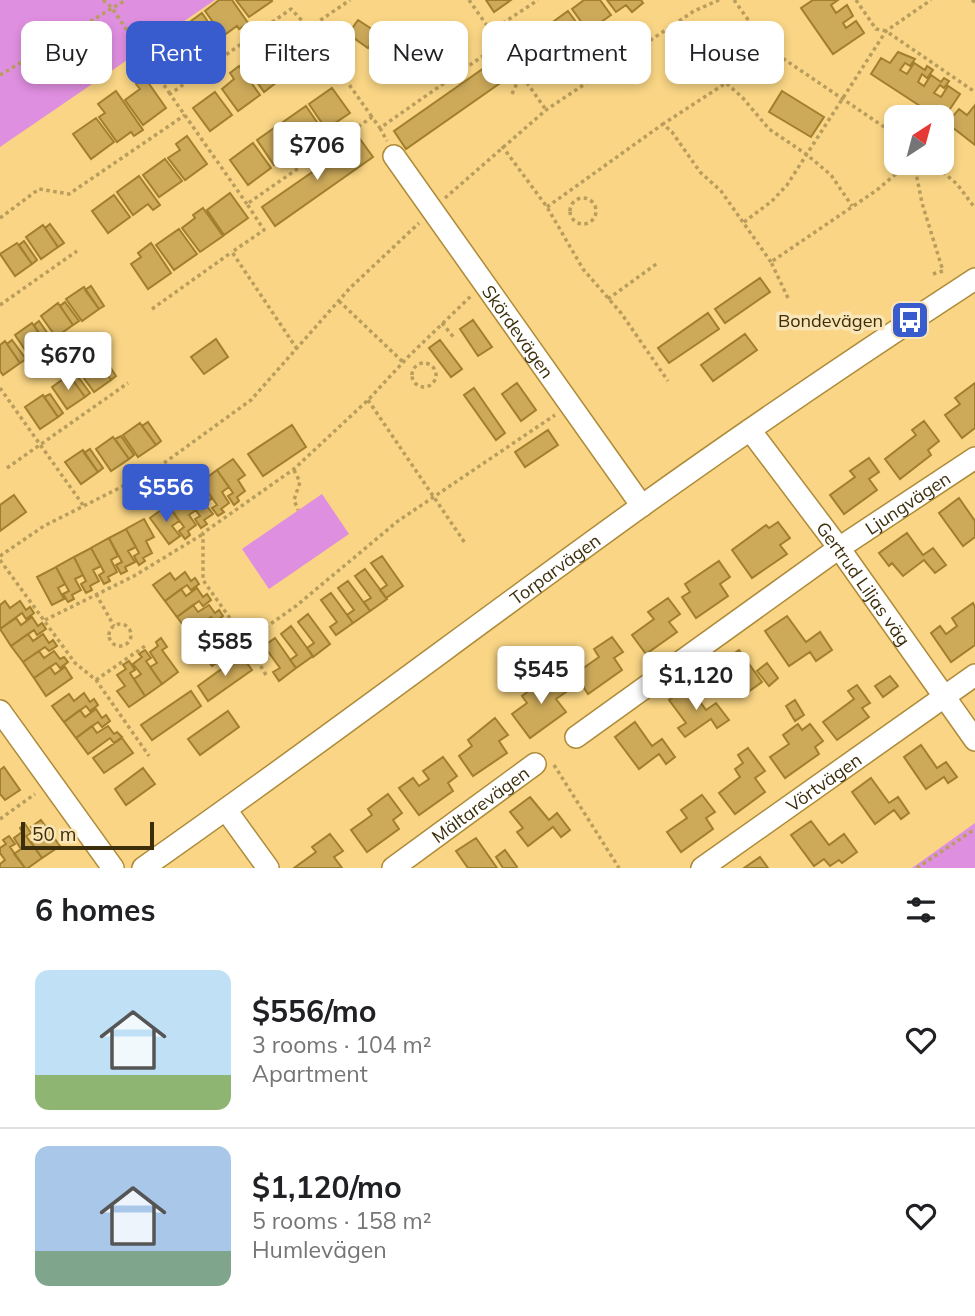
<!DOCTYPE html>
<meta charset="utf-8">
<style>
body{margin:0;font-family:Mulish,sans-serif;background:#f6f6f6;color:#202124;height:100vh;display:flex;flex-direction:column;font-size:26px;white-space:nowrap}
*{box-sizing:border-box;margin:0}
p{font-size:23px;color:#757577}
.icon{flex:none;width:38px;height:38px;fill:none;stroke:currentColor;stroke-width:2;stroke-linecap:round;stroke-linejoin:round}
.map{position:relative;height:868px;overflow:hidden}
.sheet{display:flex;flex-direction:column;background:#fff;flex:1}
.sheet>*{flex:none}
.top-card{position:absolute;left:21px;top:21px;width:934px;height:63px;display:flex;gap:14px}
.needle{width:46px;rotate:36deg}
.fabs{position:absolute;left:884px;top:105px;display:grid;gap:14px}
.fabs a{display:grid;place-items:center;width:70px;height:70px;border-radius:14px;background:#fff;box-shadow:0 4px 10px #0003;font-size:35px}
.scale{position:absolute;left:21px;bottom:18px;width:133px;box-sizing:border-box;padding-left:7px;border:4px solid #3c2e0b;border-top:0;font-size:19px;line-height:24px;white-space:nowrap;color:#3c2e0b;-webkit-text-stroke:5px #fae5b6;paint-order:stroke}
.price{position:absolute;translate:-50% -60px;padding:0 16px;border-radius:7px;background:#fff;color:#222;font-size:23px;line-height:46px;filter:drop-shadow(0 2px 4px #0008)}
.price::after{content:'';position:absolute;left:50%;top:42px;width:21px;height:16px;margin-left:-10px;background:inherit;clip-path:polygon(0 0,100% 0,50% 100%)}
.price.on{background:#385ccd;color:#fff}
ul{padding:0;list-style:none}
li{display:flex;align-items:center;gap:21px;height:175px;padding:0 35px}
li+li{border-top:2px solid #e0e0e0}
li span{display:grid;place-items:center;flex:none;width:196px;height:140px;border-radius:14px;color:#555}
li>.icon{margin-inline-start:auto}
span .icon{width:84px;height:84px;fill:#fffc;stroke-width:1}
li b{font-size:30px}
h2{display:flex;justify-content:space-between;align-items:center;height:84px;padding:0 35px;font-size:30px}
.pill{padding:0 24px;border-radius:14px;background:#fff;box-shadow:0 4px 10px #0003;font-size:24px;line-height:63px}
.pill.on{background:#385ccd;color:#fff}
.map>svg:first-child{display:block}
.green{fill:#df8fe0}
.building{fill:#cdaa5a;stroke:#a17f2c;stroke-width:2}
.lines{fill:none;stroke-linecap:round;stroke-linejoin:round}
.minor-casing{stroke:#ad8b39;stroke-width:24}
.path{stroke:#b99d5c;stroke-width:3.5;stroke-dasharray:3.5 3.5;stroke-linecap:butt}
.minor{stroke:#fff;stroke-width:21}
.labels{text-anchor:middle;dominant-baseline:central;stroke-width:7;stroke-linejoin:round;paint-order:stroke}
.poi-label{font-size:18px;fill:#3c2e0b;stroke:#fae5b6;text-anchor:end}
.street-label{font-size:18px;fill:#3c2e0b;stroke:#fae5b6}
</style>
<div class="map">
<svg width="975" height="868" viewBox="0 0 975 868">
<rect width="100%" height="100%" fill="#f9d585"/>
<path class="green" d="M0,0H215L0,147Z
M322,494L349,534L269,589L242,549Z
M975,823V868H912Z"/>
<path class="building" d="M219,0H232L248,23L239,29L237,26L223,36L205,11Z
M236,0H271L272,1L249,17Z
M486,0H511L494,12Z
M584,0H600L611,15L588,31L572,9Z
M607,0H641L643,3L632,12L626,5L616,12Z
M813,0H838L831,5L836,13L847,5L853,16L843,23L846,28L856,21L864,33L833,54L801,8Z
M568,11L584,33L562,49L546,27Z
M202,13L219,38L196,55L179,30Z
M358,20L378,33L368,48L348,34Z
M541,30L561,59L552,66L547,60L535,69L518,47Z
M174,32L192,57L169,73L151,48Z
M449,32L467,51L449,67L432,48Z
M297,34L313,56L291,73L275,50Z
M418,44L426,52L409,68L401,59Z
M266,48L286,75L264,92L248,69L260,60L256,55Z
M898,52L915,59L910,66L905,63L900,70L907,74L914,63L925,70L927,66L933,70L927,78L922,74L918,82L924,86L931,75L941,82L944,78L949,81L944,88L940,85L934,93L941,97L948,86L960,94L942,121V117H937L871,74L881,58L890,63Z
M494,61L506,79L406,149L394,131Z
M239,66L260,95L238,111L222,89L234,79L230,73Z
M145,78L166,108L143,125L125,100L140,89L136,84Z
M332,88L350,113L326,129L309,104Z
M116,91L143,130L134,136L131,132L117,142L99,117L105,113L98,104Z
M782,91L824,117L811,137L769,112Z
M215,92L232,115L210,131L193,108Z
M975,105V145L947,123L959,109L967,115Z
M306,106L323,131L300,147L283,122Z
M96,118L114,142L91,159L73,134Z
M280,124L297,149L274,165L257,140Z
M187,136L207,164L185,180L168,158L180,150L176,144Z
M360,139L373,157L275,226L262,207Z
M253,143L271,168L248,185L230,160Z
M165,159L182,181L159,197L143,175Z
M139,176L160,205L153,210L148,204L133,215L117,192Z
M230,193L248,218L224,235L207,210Z
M114,195L130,217L108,233L92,211Z
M203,208L223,236L200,252L182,228L195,218L193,215Z
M50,224L64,243L58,247L45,228Z
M43,225L58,247L41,259L26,237Z
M179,229L197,254L174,270L156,245Z
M24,241L37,260L32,264L19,245Z
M17,243L32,264L15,276L0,254Z
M151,243L171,273L148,289L131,264L141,257L138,253Z
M760,278L770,292L725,323L715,309Z
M91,286L104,306L99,309L85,290Z
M84,287L99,309L82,321L66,299Z
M65,302L79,321L73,325L60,306Z
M58,303L73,325L56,337L41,316Z
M708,313L719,329L669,363L658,348Z
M473,320L492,347L478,356L460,329Z
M39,321L53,341L47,345L34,325Z
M32,323L47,345L30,357L15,335Z
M745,334L757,350L713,381L701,365Z
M216,339L228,357L204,374L191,357Z
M12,340L26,359L20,363L7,344Z
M440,340L462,369L451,377L429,348Z
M5,341L20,363L3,375L0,371V345Z
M103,356L116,376L111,380L97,360Z
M96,358L111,380L94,392L78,370Z
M76,374L90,393L85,397L71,378Z
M69,375L85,397L67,409L52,387Z
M517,383L536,410L521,421L502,394Z
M975,383V428L962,438L945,415L960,404L955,398Z
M474,388L505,433L496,440L464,395Z
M50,394L63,413L58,417L44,397Z
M43,395L58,417L40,429L25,407Z
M924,421L939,441L928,450L931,455L900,479L885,459L916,435L912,430Z
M148,422L161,441L156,445L142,426Z
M140,423L156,445L138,457L123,435Z
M292,425L306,447L263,476L248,454Z
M548,430L558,445L525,467L515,452Z
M121,436L134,455L129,459L115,439Z
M113,437L129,459L111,471L96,449Z
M90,449L103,468L98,472L84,453Z
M83,450L98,472L81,484L65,462Z
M869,458L879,472L869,479L877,490L844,514L830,495L855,477L850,471Z
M233,459L245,475L238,480L245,491L237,497L239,501L234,505L228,496L233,493L217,470Z
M217,470L229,487L222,492L229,503L221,509L224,512L218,516L212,508L217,505L201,482Z
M201,482L212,498L205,504L213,514L204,520L207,524L201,528L195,519L200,516L184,494Z
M184,494L196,510L189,515L196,525L188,531L190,535L185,539L179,531L184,527L168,505Z
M14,495L26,512L0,531V505Z
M959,498L975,521V537L963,546L939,513Z
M168,505L179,521L172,526L180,536L169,544L150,518Z
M144,519L154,537L146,541L152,553L143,558L145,561L139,565L134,556L139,553L126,529Z
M778,522L790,538L780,545L787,554L752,578L732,550L766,525L769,528Z
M126,529L136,547L128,551L135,562L125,567L127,571L121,574L116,565L122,562L109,538Z
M907,533L923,555L933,548L946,565L935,573L924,560L903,576L892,563L889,566L879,553Z
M109,538L118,556L111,560L117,572L108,577L110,581L104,584L99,575L104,572L91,548Z
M91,548L101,566L93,570L99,581L90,586L92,590L86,593L81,584L86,581L74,557Z
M382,556L403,586L386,598L380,590L387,585L371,563Z
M74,557L83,575L75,579L81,590L72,595L74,599L68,602L63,594L69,591L56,567Z
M719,561L730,577L720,584L728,596L696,618L682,597L690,592L685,584Z
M56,567L65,584L58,588L64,599L52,605L37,577Z
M365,569L387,599L370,611L364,602L371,598L355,576Z
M185,572L191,581L195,578L199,584L191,590L187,585L165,601L153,585L170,573L175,580Z
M348,581L370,611L353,623L347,615L354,610L338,588Z
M197,588L203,597L207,594L211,600L203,606L199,601L177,617L165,601L181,589L186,596Z
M331,593L353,623L336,635L330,627L337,622L321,600Z
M668,598L680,614L669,622L677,632L646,654L632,635L654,619L648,612Z
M5,601L10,608L20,601L26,610L30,607L34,613L26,619L22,613L0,629V605Z
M973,603L975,607V645L951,662L931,633L940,626L946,634L957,626L952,618Z
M193,605L198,612L209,605L215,613L219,610L223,616L215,622L211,617L189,633L177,617Z
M308,614L330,644L313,657L307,648L314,643L298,622Z
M787,616L806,642L820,632L832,650L816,661L810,652L789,666L765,631Z
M32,617L38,626L42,623L46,629L37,635L34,630L11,646L0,629L16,618L21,625Z
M220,621L227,629L230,627L234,633L226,638L223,634L201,650L189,633L205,622L210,628Z
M291,626L313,656L296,668L290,660L297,655L281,634Z
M28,634L33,641L43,634L49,643L53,640L57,646L49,651L45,647L23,662L11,646Z
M232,637L238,646L242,643L246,649L238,655L234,650L212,666L201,650L217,638L222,645Z
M612,637L623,652L614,658L622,670L588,694L575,674L599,657L594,649Z
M161,638L167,647L162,650L178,672L162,684L150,667L157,663L150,652L158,646L156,642Z
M275,638L296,668L279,681L273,672L280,668L264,646Z
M145,650L151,658L146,661L162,684L145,696L134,679L141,674L133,664L142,657L139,654Z
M739,650L762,682L741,697L734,687L728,692L721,682L728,678L718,664Z
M39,651L44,658L54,651L60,659L64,657L68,662L60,668L56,663L34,678L23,662Z
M241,655L252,670L208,701L198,686Z
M129,661L135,670L130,673L145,696L129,707L117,691L125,686L117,675L126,669L123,665Z
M767,663L778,678L769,686L757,671Z
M50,667L55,674L65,667L72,678L46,696L34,678Z
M553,673L566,692L556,699L566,712L530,738L512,714L527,703L522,696Z
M890,676L898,686L883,697L875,686Z
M857,685L870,703L862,708L869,717L837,740L823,722L854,699L848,691Z
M689,686L706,710L716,703L729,720L717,728L711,719L685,737L678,728L686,723L669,700Z
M191,691L201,706L152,740L141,725Z
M84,693L90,702L94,699L98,705L90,711L86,706L64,722L52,706L69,694L74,701Z
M795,700L804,715L795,721L786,706Z
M96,709L102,718L106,715L110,721L102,727L98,722L76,738L64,722L80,710L85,717Z
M228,711L239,727L200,755L188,739Z
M495,718L508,735L499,741L507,753L473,776L459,756L472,746L468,740Z
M635,722L652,746L662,739L675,757L666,764L659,754L639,769L615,737Z
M798,724L802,730L810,724L823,741L815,747L819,754L785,778L770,757L789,744L783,735Z
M92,726L97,733L108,726L114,734L117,732L122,737L114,743L110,738L88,754L76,738Z
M122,738L133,753L104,773L93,758Z
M921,745L937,768L946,762L957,777L948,783L944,777L926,789L904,757Z
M748,748L765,771L755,778L765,792L735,814L719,793L740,777L735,769L743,763L738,755Z
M443,757L457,776L448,783L453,791L419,815L399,788L413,778L419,786L429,779L423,771Z
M4,767L20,790L5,800L0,794V770Z
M143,768L155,784L126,805L115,789Z
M871,778L889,803L898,797L909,813L901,819L894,810L875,824L852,792Z
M388,794L402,813L393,820L399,829L367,852L351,830L372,815L368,809Z
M702,795L715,812L706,818L713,829L681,852L667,832L687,818L681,810Z
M530,797L549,820L557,813L570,830L561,837L553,827L528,846L517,832L523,828L510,812Z
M41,820L60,846L42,858L31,842L38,837L31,827Z
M811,821L829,845L844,834L857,852L842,863L839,860L830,866L824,859L814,866L791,835Z
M25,824L31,833L26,836L42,858L28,868H25L14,854L21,849L14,838L22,832L20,828Z
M330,834L343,851L334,857L342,868H294L316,852L312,847Z
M9,836L15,844L10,847L25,868H0V864L5,860L0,853V848L6,844L3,840Z
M476,838L497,868H468L456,851Z
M505,850L517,867L516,868H503L496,857Z
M760,857L768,868H744Z"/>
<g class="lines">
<defs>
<g id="minor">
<path id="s1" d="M394,156L642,506"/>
<path id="s2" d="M750,430L839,548L975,740"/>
<path d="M0,711L113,868"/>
<path id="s3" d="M576,737L839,548L975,458"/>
<path d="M226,810L268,868"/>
<path id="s4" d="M143,868C312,750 476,625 643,505C752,427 863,352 975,279"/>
<path id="s5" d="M393,868L535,764"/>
<path id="s6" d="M702,868L975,675"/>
</g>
</defs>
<use href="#minor" class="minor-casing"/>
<path class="path" d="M103,0L112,8L170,94
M469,0L500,44
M734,0L769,49L896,135
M856,0L876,29L886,31L975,92
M972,0L975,2
M309,28L372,117
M491,31L538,0
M0,75L126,0
M726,83L769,49
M512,94L521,74
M380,128L387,141
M502,146L547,207L583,269L621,313L668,381
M914,163L922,203L943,271L933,274
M932,163L957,184L975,208
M445,198L546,110L694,11L719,0
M570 211a13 13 0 1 1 26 0a13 13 0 1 1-26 0Z
M247,204L170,94L291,9L309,28L350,0
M547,207L663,124
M0,218L39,189L69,194L185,115
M744,222L772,201L787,185L886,31L931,0
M771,262L721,191L700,172L672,132L663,124L726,83L742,97L769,129L806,154L831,175L852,206
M788,298L771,262L877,190L909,163
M608,299L659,262
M339,301L403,362
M0,305L77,251
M152,309L232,252
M442,323L455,339
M297,349L232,252L264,230L247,204L372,117L380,128L500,44L546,110
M412 375a12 12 0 1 1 24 0a12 12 0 1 1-24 0Z
M0,388L83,505
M368,400L465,543
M7,468L128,383
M294,470L300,482L294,500L298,510
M0,556L44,526L153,471L251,400L350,288L419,223
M0,560L75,663L96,680L149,756
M96,594L114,626
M45,620L134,576L203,534
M109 635a11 11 0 1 1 22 0a11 11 0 1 1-22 0Z
M246,641L203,580V533L294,469L368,400L409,356L471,296
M266,675L246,641L296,606L398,521L555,415
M96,680L145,646
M554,765L619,868
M0,819L35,794
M917,868L975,829"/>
<use href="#minor" class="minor"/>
</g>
<defs>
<symbol id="bus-square" viewBox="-11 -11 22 22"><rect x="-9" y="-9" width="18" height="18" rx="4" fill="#385ccd" stroke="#fae5b6"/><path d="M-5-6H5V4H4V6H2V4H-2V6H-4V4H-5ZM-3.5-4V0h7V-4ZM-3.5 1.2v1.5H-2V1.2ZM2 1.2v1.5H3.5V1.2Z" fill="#fff"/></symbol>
</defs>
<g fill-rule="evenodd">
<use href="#bus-square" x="888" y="298" width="44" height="44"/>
</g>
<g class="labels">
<g class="poi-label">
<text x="883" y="320">Bondevägen</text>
</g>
<g class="street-label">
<text stroke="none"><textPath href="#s1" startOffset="215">Skördevägen</textPath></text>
<text stroke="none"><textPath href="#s3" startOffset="406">Ljungvägen</textPath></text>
<text stroke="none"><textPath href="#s4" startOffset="509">Torparvägen</textPath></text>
<text stroke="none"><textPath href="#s2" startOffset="191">Gertrud Liljas väg</textPath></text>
<text stroke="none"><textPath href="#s6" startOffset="149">Vörtvägen</textPath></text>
<text stroke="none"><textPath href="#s5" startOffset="108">Mältarevägen</textPath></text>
</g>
</g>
</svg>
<div class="fabs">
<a><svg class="needle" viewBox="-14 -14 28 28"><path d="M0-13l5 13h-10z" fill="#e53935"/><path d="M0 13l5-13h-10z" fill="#757577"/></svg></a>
</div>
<div class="scale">50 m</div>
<b class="price" style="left:317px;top:182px">$706</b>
<b class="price" style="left:68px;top:392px">$670</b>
<b class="price on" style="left:166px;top:524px">$556</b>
<b class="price" style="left:225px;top:678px">$585</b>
<b class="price" style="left:541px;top:706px">$545</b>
<b class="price" style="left:696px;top:712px">$1,120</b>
<div class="top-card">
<a class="pill">Buy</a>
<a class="pill on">Rent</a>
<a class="pill">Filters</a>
<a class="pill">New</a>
<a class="pill">Apartment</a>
<a class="pill">House</a>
</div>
</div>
<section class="sheet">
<h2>6 homes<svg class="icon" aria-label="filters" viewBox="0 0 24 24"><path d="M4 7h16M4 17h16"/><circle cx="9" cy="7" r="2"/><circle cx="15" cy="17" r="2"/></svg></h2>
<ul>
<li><span style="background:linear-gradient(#bfe0f5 75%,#8fb573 0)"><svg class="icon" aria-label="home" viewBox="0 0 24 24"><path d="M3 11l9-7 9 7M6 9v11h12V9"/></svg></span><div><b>$556/mo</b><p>3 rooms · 104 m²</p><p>Apartment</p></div><svg class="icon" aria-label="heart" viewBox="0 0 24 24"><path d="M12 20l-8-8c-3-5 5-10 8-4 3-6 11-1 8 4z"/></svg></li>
<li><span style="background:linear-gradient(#a9c7e8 75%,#7fa58c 0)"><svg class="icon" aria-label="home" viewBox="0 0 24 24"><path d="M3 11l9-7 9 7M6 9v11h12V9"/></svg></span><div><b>$1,120/mo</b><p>5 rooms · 158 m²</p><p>Humlevägen</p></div><svg class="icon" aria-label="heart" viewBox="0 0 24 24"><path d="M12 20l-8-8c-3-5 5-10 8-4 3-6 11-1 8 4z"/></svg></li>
</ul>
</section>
